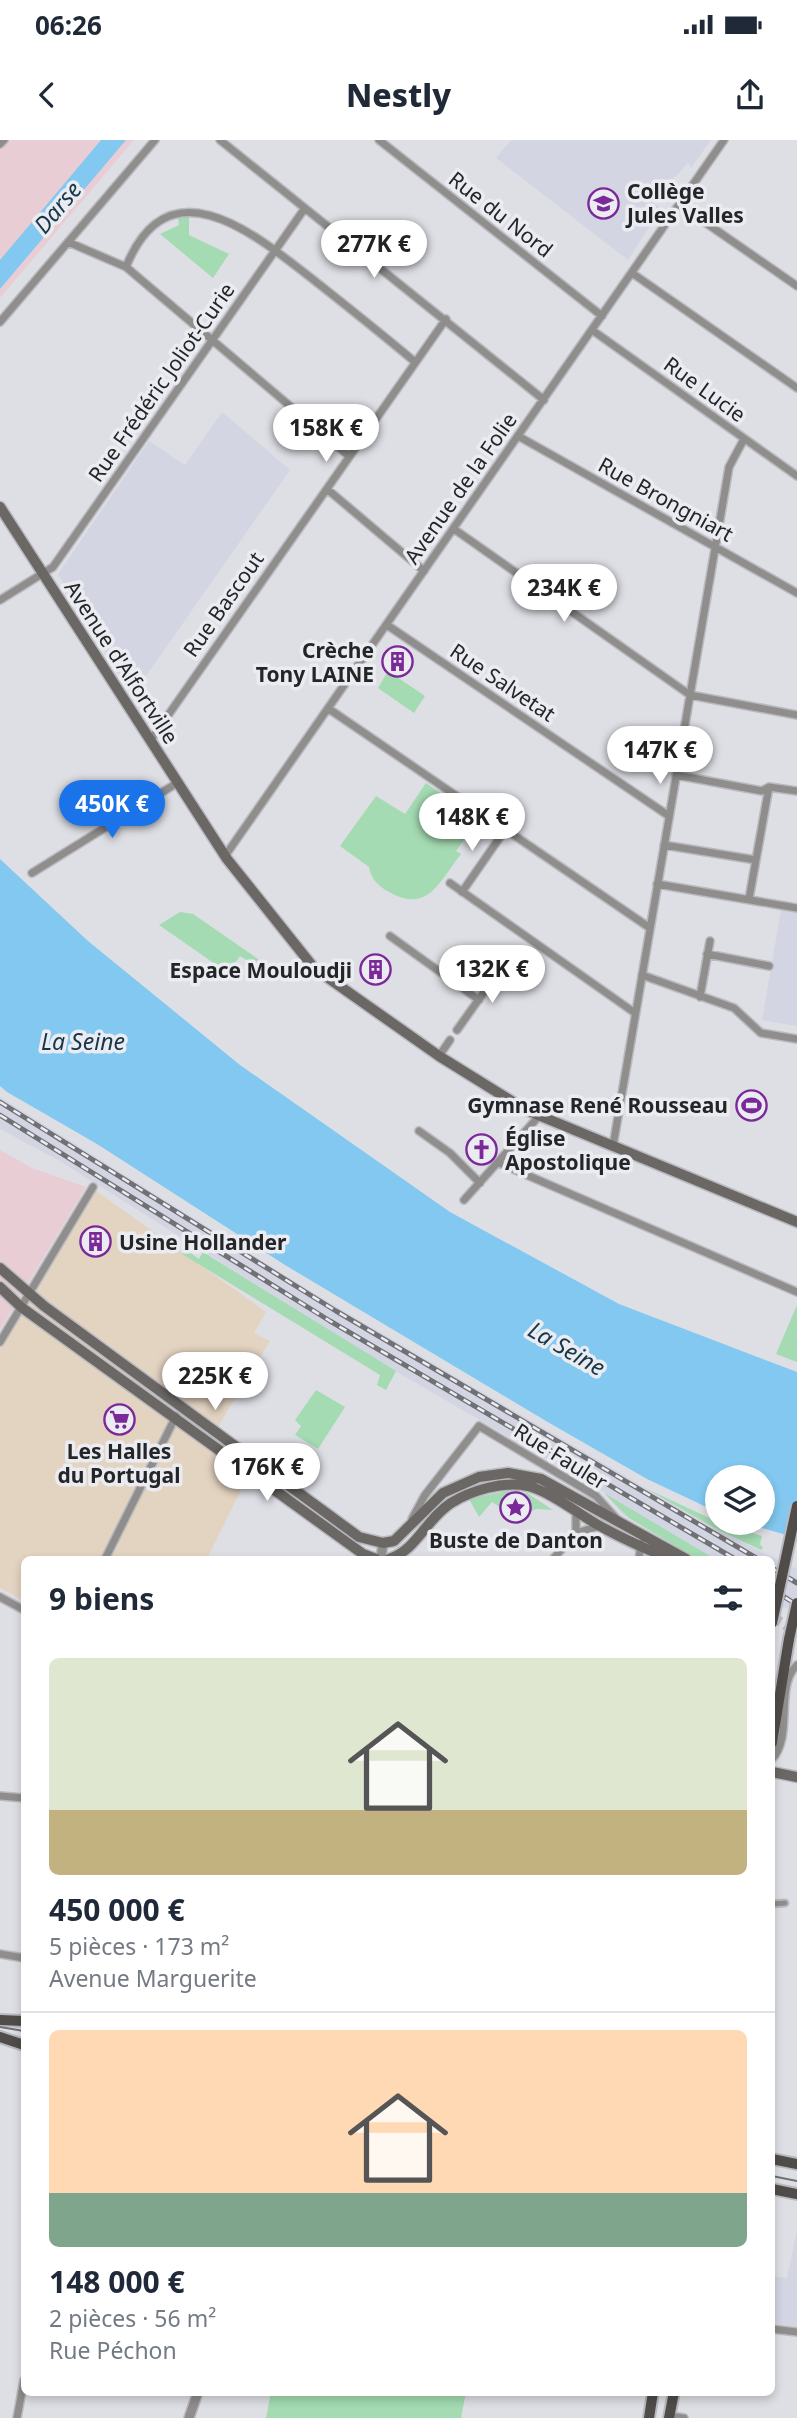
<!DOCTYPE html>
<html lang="fr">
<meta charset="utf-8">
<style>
body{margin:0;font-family:"Noto Sans",sans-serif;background:#f2f2f3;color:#1f2937;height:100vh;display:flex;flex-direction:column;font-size:26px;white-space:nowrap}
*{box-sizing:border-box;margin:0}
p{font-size:23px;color:#747a83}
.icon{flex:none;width:38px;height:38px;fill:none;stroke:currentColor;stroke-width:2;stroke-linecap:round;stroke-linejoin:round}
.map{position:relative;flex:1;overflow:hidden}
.panel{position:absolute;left:21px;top:1416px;width:754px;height:840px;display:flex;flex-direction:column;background:#fff;border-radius:10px;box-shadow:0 4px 10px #0003}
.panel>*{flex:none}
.controls{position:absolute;left:705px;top:1325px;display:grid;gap:14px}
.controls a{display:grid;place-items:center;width:70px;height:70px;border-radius:50%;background:#fff;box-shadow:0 4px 10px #0003;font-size:35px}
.price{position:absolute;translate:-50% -60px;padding:0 16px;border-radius:24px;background:#fff;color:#222;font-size:23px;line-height:46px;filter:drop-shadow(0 2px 4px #0008)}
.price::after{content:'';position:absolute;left:50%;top:42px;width:21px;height:16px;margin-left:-10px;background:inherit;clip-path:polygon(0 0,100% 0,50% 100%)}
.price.current{background:#1a73e8;color:#fff}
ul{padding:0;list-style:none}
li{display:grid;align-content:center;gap:14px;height:371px;padding:0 28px}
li+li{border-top:2px solid #e0e1e3}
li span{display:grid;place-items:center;height:217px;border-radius:10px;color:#555}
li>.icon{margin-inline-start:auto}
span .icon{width:126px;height:126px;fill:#fffc;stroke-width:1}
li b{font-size:30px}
h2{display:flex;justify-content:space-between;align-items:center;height:84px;padding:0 28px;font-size:30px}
.status{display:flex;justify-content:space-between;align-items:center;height:49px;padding:0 35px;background:#fff;direction:ltr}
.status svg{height:19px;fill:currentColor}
header{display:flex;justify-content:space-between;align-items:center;height:91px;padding:0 28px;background:#fff;font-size:32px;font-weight:800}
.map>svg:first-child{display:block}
.commercial{fill:#e3d3c1}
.industrial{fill:#e8ced4}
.built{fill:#d4d5e3}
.green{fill:#a4dbb2}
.water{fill:#82c8f0}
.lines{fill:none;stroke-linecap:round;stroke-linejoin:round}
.secondary-tunnel{stroke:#b9babf;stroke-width:10;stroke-dasharray:10 5;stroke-linecap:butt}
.pedestrian-casing{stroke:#b9babf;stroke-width:9}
.minor-casing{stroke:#b9babf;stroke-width:10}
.tertiary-casing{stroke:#b9babf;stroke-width:12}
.secondary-casing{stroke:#b9babf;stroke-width:13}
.primary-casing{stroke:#b9babf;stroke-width:14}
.pedestrian{stroke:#908e8c;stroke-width:5}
.minor{stroke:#908e8c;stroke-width:7}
.tertiary{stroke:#908e8c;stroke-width:9}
.secondary{stroke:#6b6765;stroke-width:10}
.primary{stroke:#504c4a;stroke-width:10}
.tram{stroke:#707175;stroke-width:2}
.rail-casing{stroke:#707175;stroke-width:5}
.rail{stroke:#ebecf2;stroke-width:2.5;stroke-dasharray:8;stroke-linecap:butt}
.primary-bridge-casing{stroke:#b9babf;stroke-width:14;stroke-linecap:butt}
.primary-bridge{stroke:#504c4a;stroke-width:10}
.labels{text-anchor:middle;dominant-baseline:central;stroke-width:7;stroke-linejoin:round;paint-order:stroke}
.poi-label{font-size:21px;font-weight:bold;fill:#242527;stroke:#ebecf2;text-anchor:start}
.street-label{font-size:21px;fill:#242527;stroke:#ebecf2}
.water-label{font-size:23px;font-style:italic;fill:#173748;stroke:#ebecf2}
</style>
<div class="status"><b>06:26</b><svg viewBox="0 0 49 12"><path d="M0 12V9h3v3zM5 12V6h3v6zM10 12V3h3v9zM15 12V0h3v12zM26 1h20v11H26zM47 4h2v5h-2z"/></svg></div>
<header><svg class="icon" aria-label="back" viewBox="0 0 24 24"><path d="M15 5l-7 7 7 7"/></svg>Nestly<svg class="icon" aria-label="share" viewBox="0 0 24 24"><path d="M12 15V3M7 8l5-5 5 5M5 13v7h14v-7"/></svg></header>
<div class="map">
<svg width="797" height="2278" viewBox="0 0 797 2278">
<rect width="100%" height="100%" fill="#dedfe5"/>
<path class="commercial" d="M95,1050L266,1172L254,1193L270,1201L219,1285L216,1319L245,1342L207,1419H24V1461L0,1448V1208Z"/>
<path class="industrial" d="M0,0H134L0,158Z
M0,1010L32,1028L86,1047L0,1190Z"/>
<path class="built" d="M511,0H711L691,28L688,23L669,43L663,39L647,56L661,69L628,120L496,18Z
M222,272L290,330L132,556L58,434L149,301L185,325Z
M781,770L797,773V886L762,880Z
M0,957L315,1154L717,1390L797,1429V1473L772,1462V1419H697L668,1401L622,1374L604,1352L383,1224L58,1020L0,989Z
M797,2090V2187L772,2183V2136L787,2138Z"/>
<path class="green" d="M178,77H189V95L229,114L213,138L160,94L179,85Z
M388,531L425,556L414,573L378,548Z
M426,643L478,679L456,711L461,714C439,742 428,774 389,752C378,746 371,739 369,727L340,706L376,656L405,674Z
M180,772L193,774L258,819L265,827L262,830L240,816L228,833L159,785Z
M185,1109L199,1119L203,1112L396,1231L386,1250L377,1245L380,1235L182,1114Z
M797,1165V1222L776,1214Z
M316,1250L345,1267L318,1309L295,1295L301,1286L295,1280Z
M647,1349L718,1382L762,1396L760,1404L763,1408L761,1410L718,1390Z
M507,1351L527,1353L553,1370L536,1369L516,1378L492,1362L479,1377L469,1359Z
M604,1353L715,1419H697L629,1378Z
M271,2252H466L461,2278H266Z"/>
<path class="water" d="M101,0H126L0,149V120Z
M0,719L88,801L240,925L450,1072L619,1164L797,1232V1398L744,1383L763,1382V1337H718L717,1372L647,1339L546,1281L285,1125L97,1004L7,952L0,946Z"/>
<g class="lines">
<path class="secondary-tunnel" d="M772,1477L797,1492"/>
<defs>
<path id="pedestrian" d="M772,1764L785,1763"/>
<path id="minor" d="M220,0L544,260
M379,0L602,176
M0,4L4,0
M680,65L797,146
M68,102L126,127L349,316
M126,127C169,20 257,96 315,141C349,168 382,194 415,222
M632,133L797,248
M0,182L155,0
M592,190L797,336
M518,296L797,453
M327,349L424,431
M454,389L690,555L797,575
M0,460L53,427L305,68
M387,485L669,676
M329,569L650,788
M150,601L446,179
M676,635L762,651L769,647L797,651
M664,705L756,720
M225,716L724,0
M32,733L177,643
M450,743L635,873
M657,744L797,768
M462,752L505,690
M749,759L769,647
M390,796L479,860
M707,814L769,826
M642,835L734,868L761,893L797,899
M700,857L710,801
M457,890L504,824
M439,916L450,900
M419,991L450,1013L480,1043
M613,1006L729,327L744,299
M499,1023L797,1152
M464,1060L539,976
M0,1202L93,1047
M412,1379L425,1355L479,1286L596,1356L616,1378
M576,1393V1372
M105,1419L176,1276
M553,1419L576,1393L600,1386
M639,1419L641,1403
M0,1457L24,1470
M772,1619C794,1596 774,1547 797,1525
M0,1656L24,1658
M0,1814L24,1818
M772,2189L797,2192
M670,2276L684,2278
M17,2278L24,2240"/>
<path id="tertiary" d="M381,1419L383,1403
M189,2278L198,2252"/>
<path id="secondary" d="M0,367L227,719L314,828L439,916L526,970L797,1082
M0,1128L44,1166L359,1397L383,1403L394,1401L443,1353L479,1337L508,1333L541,1339L686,1419
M0,1147L21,1167L363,1414L376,1419
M389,1419C417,1410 426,1379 451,1363C472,1350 503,1341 528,1346C549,1351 579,1374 598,1385C621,1398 646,1409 670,1419
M772,1632L797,1637"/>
<path id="primary" d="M772,1603L789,1499
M0,1880L24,1881
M0,1897L24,1905
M772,2019L797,2024
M772,2049L797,2054
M649,2278L653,2252
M669,2278L674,2252"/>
</defs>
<use href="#pedestrian" class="pedestrian-casing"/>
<use href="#minor" class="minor-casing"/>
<use href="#tertiary" class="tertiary-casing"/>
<use href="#secondary" class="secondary-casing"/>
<use href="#primary" class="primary-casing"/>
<use href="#pedestrian" class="pedestrian"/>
<use href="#minor" class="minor"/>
<use href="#tertiary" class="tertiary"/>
<use href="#secondary" class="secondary"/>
<use href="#primary" class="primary"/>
<path class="tram" d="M0,1887L24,1891
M772,2036L797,2041"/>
<defs>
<path id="rail" d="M0,962L336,1171L758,1419
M0,975L330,1181L735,1419
M772,1428L797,1443
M772,1449L797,1465"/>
</defs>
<use href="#rail" class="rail-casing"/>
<use href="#rail" class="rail"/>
<defs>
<path id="primary-bridge" d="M772,1483L797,1366
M789,1499L797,1463"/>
</defs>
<use href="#primary-bridge" class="primary-bridge-casing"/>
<use href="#primary-bridge" class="primary-bridge"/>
</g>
<defs>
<symbol id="school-ring" viewBox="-11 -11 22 22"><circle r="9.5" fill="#ebecf2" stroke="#7b2898" stroke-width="1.5"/><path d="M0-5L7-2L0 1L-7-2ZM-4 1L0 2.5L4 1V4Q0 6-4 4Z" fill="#7b2898"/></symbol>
<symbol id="building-ring" viewBox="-11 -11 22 22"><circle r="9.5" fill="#ebecf2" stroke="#7b2898" stroke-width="1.5"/><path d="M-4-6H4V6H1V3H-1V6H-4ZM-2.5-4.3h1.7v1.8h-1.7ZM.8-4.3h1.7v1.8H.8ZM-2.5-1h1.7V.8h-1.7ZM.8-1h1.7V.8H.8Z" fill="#7b2898"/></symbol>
<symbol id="stadium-ring" viewBox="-11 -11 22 22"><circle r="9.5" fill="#ebecf2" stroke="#7b2898" stroke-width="1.5"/><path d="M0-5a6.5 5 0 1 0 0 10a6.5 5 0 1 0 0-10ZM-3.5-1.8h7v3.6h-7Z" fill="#7b2898"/></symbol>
<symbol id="church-ring" viewBox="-11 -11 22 22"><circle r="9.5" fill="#ebecf2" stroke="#7b2898" stroke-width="1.5"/><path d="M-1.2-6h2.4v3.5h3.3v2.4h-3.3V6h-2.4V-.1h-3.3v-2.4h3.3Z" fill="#7b2898"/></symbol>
<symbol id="supermarket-ring" viewBox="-11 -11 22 22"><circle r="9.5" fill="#ebecf2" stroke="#7b2898" stroke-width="1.5"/><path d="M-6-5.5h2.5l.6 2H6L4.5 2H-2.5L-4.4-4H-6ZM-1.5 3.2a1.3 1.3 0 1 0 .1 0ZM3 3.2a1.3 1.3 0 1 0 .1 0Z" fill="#7b2898"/></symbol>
<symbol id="sight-ring" viewBox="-11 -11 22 22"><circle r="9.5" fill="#ebecf2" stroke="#7b2898" stroke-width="1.5"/><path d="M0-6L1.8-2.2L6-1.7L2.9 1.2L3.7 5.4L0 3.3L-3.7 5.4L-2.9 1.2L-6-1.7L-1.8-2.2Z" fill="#7b2898"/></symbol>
</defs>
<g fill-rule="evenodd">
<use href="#school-ring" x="586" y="46" width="35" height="35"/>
<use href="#building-ring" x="380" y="504" width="35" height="35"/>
<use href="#building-ring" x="358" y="812" width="35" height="35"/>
<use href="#stadium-ring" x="734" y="948" width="35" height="35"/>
<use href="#church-ring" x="464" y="992" width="35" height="35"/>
<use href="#building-ring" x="78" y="1084" width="35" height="35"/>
<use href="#supermarket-ring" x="102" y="1262" width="35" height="35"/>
<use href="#sight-ring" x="498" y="1350" width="35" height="35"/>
</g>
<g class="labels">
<g class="poi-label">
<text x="627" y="51">Collège<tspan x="627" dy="24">Jules Valles</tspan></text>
<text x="374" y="510" text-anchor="end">Crèche<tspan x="374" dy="24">Tony LAINE</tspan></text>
<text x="352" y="830" text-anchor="end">Espace Mouloudji</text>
<text x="728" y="965" text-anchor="end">Gymnase René Rousseau</text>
<text x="505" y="998">Église<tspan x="505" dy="24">Apostolique</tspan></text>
<text x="119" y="1102">Usine Hollander</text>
<text x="119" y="1311" text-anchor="middle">Les Halles<tspan x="119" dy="24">du Portugal</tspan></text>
<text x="516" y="1400" text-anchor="middle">Buste de Danton</text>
</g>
<g class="street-label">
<text transform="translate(501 74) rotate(38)">Rue du Nord</text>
<text transform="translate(161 242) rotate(-55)">Rue Frédéric Joliot-Curie</text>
<text transform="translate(705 249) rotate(36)">Rue Lucie</text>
<text transform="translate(460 348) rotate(-55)">Avenue de la Folie</text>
<text transform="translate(666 359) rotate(29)">Rue Brongniart</text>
<text transform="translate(223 464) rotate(-55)">Rue Bascout</text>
<text transform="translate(122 522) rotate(57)">Avenue d'Alfortville</text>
<text transform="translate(503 542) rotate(34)">Rue Salvetat</text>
<text transform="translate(561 1316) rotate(32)">Rue Fauler</text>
</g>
<g class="water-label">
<text transform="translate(57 67) rotate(-50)">Darse</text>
<text x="83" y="901">La Seine</text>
<text transform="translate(567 1208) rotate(30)">La Seine</text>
</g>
</g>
</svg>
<div class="controls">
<a><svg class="icon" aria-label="layers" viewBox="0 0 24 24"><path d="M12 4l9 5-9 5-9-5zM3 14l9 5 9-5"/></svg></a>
</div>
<b class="price" style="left:374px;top:140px">277K €</b>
<b class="price" style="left:326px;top:324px">158K €</b>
<b class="price" style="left:564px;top:484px">234K €</b>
<b class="price" style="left:660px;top:646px">147K €</b>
<b class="price current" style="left:112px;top:700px">450K €</b>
<b class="price" style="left:472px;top:713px">148K €</b>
<b class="price" style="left:492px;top:865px">132K €</b>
<b class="price" style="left:215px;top:1272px">225K €</b>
<b class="price" style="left:267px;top:1363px">176K €</b>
<section class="panel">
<h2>9 biens<svg class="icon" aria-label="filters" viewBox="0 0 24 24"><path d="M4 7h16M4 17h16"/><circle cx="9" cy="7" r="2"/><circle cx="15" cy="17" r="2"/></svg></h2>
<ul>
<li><span style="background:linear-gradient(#dfe7d0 70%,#c2b280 0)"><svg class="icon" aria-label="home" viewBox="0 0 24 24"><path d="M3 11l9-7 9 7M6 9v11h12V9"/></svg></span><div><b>450 000 €</b><p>5 pièces · 173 m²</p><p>Avenue Marguerite</p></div></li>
<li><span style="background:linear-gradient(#ffd9b3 75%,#7fa58c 0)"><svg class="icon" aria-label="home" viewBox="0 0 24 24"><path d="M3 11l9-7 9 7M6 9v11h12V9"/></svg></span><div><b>148 000 €</b><p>2 pièces · 56 m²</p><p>Rue Péchon</p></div></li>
</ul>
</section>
</div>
